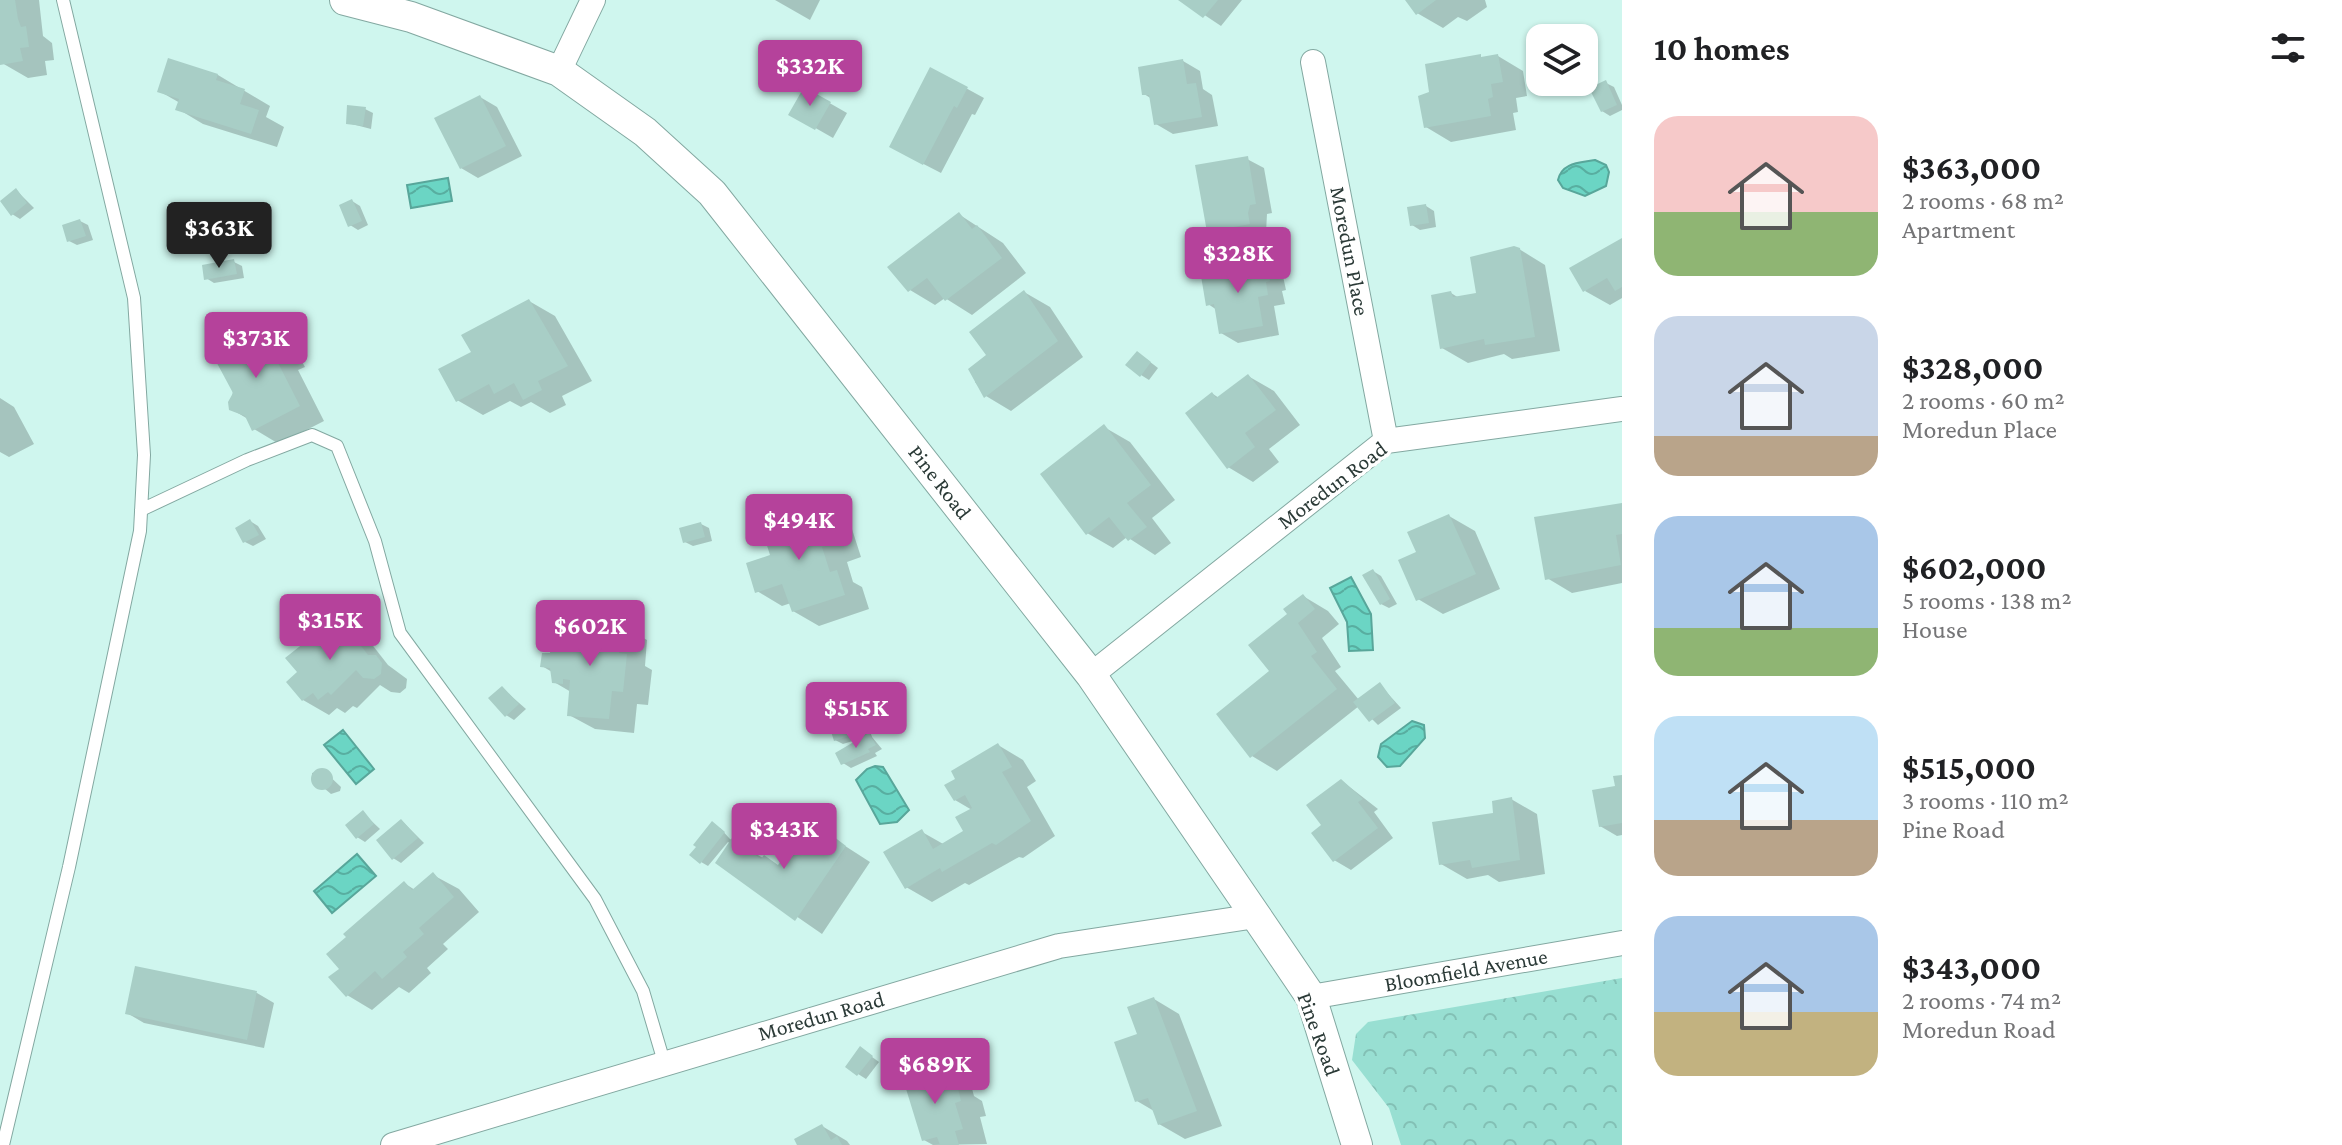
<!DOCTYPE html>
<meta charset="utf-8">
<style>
body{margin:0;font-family:"Crimson Pro",serif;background:#f2f2f2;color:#202124;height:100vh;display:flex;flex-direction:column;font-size:30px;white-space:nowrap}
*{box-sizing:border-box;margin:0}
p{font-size:26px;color:#757577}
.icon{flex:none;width:44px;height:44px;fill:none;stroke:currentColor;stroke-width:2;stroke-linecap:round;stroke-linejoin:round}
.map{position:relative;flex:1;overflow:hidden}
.sheet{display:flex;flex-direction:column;background:#fff;width:720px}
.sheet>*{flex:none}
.buttons{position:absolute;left:1526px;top:24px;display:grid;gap:16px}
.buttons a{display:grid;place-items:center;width:72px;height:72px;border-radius:16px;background:#fff;box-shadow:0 2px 6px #0004;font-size:40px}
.price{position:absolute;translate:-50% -68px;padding:0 18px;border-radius:8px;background:#b5429b;color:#fff;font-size:26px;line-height:52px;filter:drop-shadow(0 2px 4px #0008)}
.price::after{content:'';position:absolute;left:50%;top:48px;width:24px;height:18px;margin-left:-12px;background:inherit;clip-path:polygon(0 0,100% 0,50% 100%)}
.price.active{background:#222;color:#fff}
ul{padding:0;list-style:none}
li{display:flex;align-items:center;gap:24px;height:200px;padding:0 32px}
li span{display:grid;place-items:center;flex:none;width:224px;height:160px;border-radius:24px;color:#555}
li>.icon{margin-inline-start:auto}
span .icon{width:96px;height:96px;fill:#fffc;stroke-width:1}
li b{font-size:34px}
h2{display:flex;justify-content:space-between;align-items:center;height:96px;padding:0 32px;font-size:34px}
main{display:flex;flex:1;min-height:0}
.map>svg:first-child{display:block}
.forest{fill:url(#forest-crowns)}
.water{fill:url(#water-waves);stroke:#58a69a;stroke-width:2}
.shadow{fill:#0003}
.building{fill:#a8cec6}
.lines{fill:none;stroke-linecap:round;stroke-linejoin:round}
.service-casing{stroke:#83a8a1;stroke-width:14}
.minor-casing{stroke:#83a8a1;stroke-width:26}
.tertiary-casing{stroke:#83a8a1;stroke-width:32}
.service{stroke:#fff;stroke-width:12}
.minor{stroke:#fff;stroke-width:24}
.tertiary{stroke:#fff;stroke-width:30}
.labels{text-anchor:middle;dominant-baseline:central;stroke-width:7;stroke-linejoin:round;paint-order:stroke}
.street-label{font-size:22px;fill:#2b3a37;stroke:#fff}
</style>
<main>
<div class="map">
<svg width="1622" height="1145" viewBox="0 0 1622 1145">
<defs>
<pattern id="forest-crowns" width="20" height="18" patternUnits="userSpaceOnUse" patternTransform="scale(2)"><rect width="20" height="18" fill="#98dfd2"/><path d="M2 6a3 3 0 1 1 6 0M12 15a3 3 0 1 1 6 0" fill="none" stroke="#83c0b5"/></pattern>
<pattern id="water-waves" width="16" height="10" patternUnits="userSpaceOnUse" patternTransform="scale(2)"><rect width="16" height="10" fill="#6bd5c4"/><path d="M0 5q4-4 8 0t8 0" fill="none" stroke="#58aea0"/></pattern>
</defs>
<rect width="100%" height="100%" fill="#cff6ee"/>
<path class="forest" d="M1622,978V1145H1401L1389,1108L1352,1060L1356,1034L1368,1022Z"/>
<path class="water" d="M1595,160L1606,165L1609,172L1606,186L1585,196L1563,188L1558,180C1562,162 1580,163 1595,160Z
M448,178L452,201L411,208L407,185Z
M1351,577L1371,614L1373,650L1349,651L1347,622L1330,588Z
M1412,721L1424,725L1425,738L1400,766L1387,767L1378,757L1381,744Z
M343,730L374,769L356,784L324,745Z
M875,766L883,767L909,810L897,822L880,824L856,780L867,769Z
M357,854L376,876L332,913L314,891Z"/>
<path class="shadow" d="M0,0H39L43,36L52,43L54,60L45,61L47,75L28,78L2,63Z
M775,0H820L810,20Z
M1182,0H1242L1221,26Z
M1408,0H1485L1487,7L1467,21L1458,17L1443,28L1417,13Z
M1498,56L1523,71L1527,96L1516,98L1518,112L1513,113L1516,130L1451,142L1426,127Z
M169,61L218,75L270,106L266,117L284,127L277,147L203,124L178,109L180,103L159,91Z
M1183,61L1200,71L1203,89L1212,95L1218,126L1173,134L1156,124L1152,99L1144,94Z
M931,69L984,98L975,115L972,114L941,173L908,156Z
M1606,83L1614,87L1622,105V110L1610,116L1602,111Z
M805,89L847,113L833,138L791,114Z
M480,97L497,107L522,156L478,178L461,168Z
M365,109L373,113L371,129L348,123Z
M1247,159L1264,168L1272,213L1267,214L1266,233L1225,240L1208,230Z
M16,190L34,208L20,219L12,214Z
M352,201L360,206L368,225L358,230L350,225Z
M1426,206L1434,211L1436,227L1420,230L1412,225Z
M960,215L1003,243L1026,273L972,315L945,298L935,305L910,290Z
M80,221L88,225L93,240L77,245L69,241Z
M1622,240V298L1610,305L1585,291Z
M1519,249L1545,265L1560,351L1512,359L1504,354L1468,363L1442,348L1451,293L1459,298L1478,295Z
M1264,257L1281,267L1286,290L1282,291L1285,304L1274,306L1279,335L1238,343L1221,333L1217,310L1208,304Z
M234,262L242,266L244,278L214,283L206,278Z
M1024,292L1050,307L1083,357L1011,411L986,396L975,382Z
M529,301L555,316L592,381L562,396L566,405L550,413L531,402L521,407L510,401L483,415L457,400L473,352Z
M270,334L295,349L305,367L298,370L324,421L279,444L254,429L248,419L231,409L238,341L247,346Z
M1145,358L1158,368L1149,380L1141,375Z
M1248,376L1274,391L1300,425L1269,449L1279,462L1253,482L1228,467L1213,394L1219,398Z
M0,398L14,407L34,444L9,457L0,452Z
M1104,427L1130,442L1175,500L1152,518L1171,543L1155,555L1127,537L1113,548L1087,533Z
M1622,505V583L1572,593L1547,578Z
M825,511L851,526L861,557L847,562L853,582L862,587L869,609L819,626L793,611L791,603L782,606L757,591L773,556Z
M1449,516L1475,531L1500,589L1443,614L1418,599V553Z
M250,521L258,526L266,539L253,546L245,542Z
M701,524L709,528L712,541L693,546L685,542Z
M1373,571L1381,576L1397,604L1389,608L1381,604Z
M1303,596L1328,611L1339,624L1322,638L1341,667L1335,671L1359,700L1380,685L1401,708L1378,725L1359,706L1277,771L1252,756L1290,615Z
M338,618L363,633L388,665L407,679L406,688L400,693L391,692L380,685L357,708L353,706L345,713L337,708L329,715L303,700L300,673Z
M621,625L647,640L645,666L652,670L648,705L637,704L634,733L595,729L569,715L571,692L554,682L552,672L542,666Z
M502,688L526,709L514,720L506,715Z
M858,714L866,719L872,737L882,749L875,753L877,756L851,768L843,763L859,739L843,744L835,740Z
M998,745L1023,760L1036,781L1027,787L1055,836L1023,858L1019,857L969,885L965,883L932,902L906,887L922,832L945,845L966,832L972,810L955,800L958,779Z
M323,770L341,787L340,791L331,794L312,778V773Z
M1622,777V835L1617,836L1600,826Z
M1342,781L1378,809L1374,812L1393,838L1351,870L1334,860L1323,826Z
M1511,799L1537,814L1545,874L1499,882L1488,875L1467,879L1441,864Z
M363,813L380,829L365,842L357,837Z
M402,821L424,843L401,863L393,858Z
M720,828L730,839L779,867L816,847L825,833L870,862L822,934L718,862L731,844L728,842L708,866L701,862Z
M433,875L459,889L479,912L443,944L448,949L427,968L431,973L409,993L399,987L372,1010L347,995L342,969L348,938L404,883L415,890Z
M137,968L257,993L274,1003L264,1048L144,1023L127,1013Z
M1154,999L1179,1014L1222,1126L1185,1139L1159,1124L1154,1111L1137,1101L1139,1036Z
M868,1054L879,1062L866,1079L847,1067Z
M945,1070L971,1085L974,1096L982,1101L986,1116L980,1117L987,1144L933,1145L924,1140Z
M822,1126L847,1141L850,1145H799Z"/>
<path class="building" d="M0,0H15L18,19L21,27L26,26L29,47L20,48L23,61L0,65Z
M1178,0H1218L1203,18Z
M1405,0H1436L1416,15Z
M1481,54V57L1498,54L1503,82L1491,84L1493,97L1488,99L1491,116L1424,128L1418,96L1429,92L1425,64Z
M168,58L218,74L216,80L245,89L240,104L259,110L251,134L175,110L179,99L157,92Z
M1183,59L1187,84L1196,83L1202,117L1154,125L1149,95H1142L1138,67Z
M930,67L968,87L957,108L954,106L923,165L889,147Z
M1606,80L1617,105L1601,112L1589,88Z
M804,87L831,102L815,130L788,115Z
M480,95L506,146L460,169L434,118Z
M347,105L366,107L363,126L346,124Z
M1248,156L1256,204L1250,205L1248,213L1250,224L1207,232L1195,165Z
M16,188L27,203L11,216L0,201Z
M352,199L362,221L348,227L339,205Z
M1426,204L1429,223L1410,226L1407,207Z
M959,212L972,229L977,225L1002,258L945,301L927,278L908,292L887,267Z
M80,219L86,236L67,242L62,225Z
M1622,238V287L1615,291L1607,278L1583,292L1569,268Z
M1514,246L1520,248L1535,337L1485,345L1484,339L1440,349L1431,295L1451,291L1453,297L1476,293L1470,257Z
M1264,255L1270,281L1266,282L1268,295L1258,297L1263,326L1219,334L1214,304L1206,306L1201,276L1252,264L1251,257Z
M234,259L237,274L204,280L202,265Z
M1024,290L1058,341L984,398L968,369L986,355L969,332Z
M529,299L568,366L538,381L542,390L523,400L514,383L494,394L489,384L456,402L438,369L471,352L461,335Z
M270,332L280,352L274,355L300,406L252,431L245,416L229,410L228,402L233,393L211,352L238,338L242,346Z
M1137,351L1151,362L1140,377L1125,365Z
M1248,374L1276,410L1245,433L1255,447L1227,469L1185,413L1212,392L1216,398Z
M1104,424L1151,485L1127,503L1147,527L1128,541L1109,517L1086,535L1040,474Z
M1622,503V534L1616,535L1621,565L1545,580L1534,517Z
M826,509L837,543L822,547L830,572L837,570L845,595L792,612L782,584L755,593L746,563L770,555L763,533Z
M1449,514L1476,574L1416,601L1398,560L1416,552L1407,532Z
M250,519L259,535L243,543L235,528Z
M701,522L705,537L683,543L679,528Z
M1373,569L1390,599L1380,605L1362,575Z
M1303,594L1315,609L1298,623L1317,652L1311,656L1337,689L1250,758L1216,714L1269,671L1248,645L1287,614L1283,609Z
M338,616L368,655H376L382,663L381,674L374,679L363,678L356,670L331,695L328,692L318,700L313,693L302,701L286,682L297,672L285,658Z
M601,618L622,623L619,653L627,654L623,692L612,691L609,719L567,716L570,680L563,679V684L552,683L550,668L540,667L542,653H550L551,642L574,645L577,620L601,622Z
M1380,682L1395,703L1369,722L1353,702Z
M502,686L519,704L505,717L488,698Z
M858,712L864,731L834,741L828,722Z
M869,733L876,745L868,749L870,752L841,765L835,753Z
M998,743L1012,767L1002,772L1031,821L996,845L992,843L942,872L940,868L905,889L883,852L922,829L933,849L963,831L955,817L972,808L965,795L954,801L944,785L955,779L951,771Z
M311 779a11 11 0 1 1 22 0a11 11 0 1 1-22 0Z
M1622,775V823L1599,827L1592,790L1615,786L1613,776Z
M1341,779L1363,799L1358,802L1378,828L1333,862L1311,833L1321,825L1306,805Z
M1512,797L1520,860L1472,868L1470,860L1439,865L1432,822L1493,813L1492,801Z
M363,810L374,824L356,839L345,825Z
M401,819L418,838L392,860L376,840Z
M712,821L725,832L700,864L689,855L696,847L693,845Z
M825,830L846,846L795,921L715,863L732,838L761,859L764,855L778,865L800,835L814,845Z
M433,872L454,897L419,928L424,934L403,952L407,957L382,979L375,971L346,997L328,977L339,969L326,954L346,937L343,934L404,881L412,890Z
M135,966L257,991L247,1040L125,1014Z
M1154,997L1197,1111L1158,1125L1148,1098L1135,1102L1114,1042L1137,1034L1127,1007Z
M860,1046L873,1056L857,1076L845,1067Z
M945,1068L950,1086L957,1084L961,1101L955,1103L963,1129L955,1131L959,1145H940L937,1137L922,1141L903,1079Z
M822,1124L831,1140L837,1136L842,1145H797L794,1139Z"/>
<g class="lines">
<defs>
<path id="service" d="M141,510L247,460L312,435L337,446L375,541L400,633L595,899L643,991L664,1062
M3,1145L69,867L140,531L144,455L134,298L63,0"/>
<path id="minor" d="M1313,62L1386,441
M559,71L593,0
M1091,675L1386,441L1622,409
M1311,997L1622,943
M393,1145L1059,946L1256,916"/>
<path id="tertiary" d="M345,0L411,17L559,71L645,132L712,193L1091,675L1256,916L1311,997L1357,1145"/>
</defs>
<use href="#service" class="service-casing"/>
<use href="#minor" class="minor-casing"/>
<use href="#tertiary" class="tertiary-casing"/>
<use href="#service" class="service"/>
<use href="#minor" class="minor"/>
<use href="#tertiary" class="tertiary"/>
</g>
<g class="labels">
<g class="street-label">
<text transform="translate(1350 251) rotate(79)">Moredun Place</text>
<text transform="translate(940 482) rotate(52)">Pine Road</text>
<text transform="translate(1332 485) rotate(-37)">Moredun Road</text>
<text transform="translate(1466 970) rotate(-10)">Bloomfield Avenue</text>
<text transform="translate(821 1016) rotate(-16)">Moredun Road</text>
<text transform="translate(1319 1034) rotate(70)">Pine Road</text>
</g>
</g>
</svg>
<div class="buttons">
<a><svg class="icon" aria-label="layers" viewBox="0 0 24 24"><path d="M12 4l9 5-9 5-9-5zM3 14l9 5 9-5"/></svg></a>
</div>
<b class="price" style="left:810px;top:108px">$332K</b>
<b class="price active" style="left:219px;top:270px">$363K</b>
<b class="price" style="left:1238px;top:295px">$328K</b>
<b class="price" style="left:256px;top:380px">$373K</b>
<b class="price" style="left:799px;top:562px">$494K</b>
<b class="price" style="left:330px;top:662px">$315K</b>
<b class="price" style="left:590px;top:668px">$602K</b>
<b class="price" style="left:856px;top:750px">$515K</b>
<b class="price" style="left:784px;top:871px">$343K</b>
<b class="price" style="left:935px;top:1106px">$689K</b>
</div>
<section class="sheet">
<h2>10 homes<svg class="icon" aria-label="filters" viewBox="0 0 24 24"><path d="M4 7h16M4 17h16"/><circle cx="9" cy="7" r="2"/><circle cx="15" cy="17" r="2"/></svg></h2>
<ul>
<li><span style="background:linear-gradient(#f6c9c9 60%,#8fb573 0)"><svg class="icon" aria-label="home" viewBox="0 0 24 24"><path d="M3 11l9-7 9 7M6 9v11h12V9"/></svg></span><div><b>$363,000</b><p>2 rooms · 68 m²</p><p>Apartment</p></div></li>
<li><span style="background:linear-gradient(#c9d6e8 75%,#b9a48a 0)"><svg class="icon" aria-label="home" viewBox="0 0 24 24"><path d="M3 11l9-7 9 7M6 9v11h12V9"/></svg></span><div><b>$328,000</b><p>2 rooms · 60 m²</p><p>Moredun Place</p></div></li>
<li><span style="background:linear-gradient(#a9c7e8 70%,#8fb573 0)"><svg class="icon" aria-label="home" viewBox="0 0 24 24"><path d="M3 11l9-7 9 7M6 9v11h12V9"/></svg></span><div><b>$602,000</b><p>5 rooms · 138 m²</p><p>House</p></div></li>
<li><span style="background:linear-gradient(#bfe0f5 65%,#b9a48a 0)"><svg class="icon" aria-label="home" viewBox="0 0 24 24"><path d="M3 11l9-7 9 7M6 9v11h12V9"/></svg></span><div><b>$515,000</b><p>3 rooms · 110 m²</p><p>Pine Road</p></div></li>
<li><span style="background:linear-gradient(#a9c7e8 60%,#c2b280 0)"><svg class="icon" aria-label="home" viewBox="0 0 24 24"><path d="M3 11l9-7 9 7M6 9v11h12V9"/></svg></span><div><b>$343,000</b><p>2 rooms · 74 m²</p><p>Moredun Road</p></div></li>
</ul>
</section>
</main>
